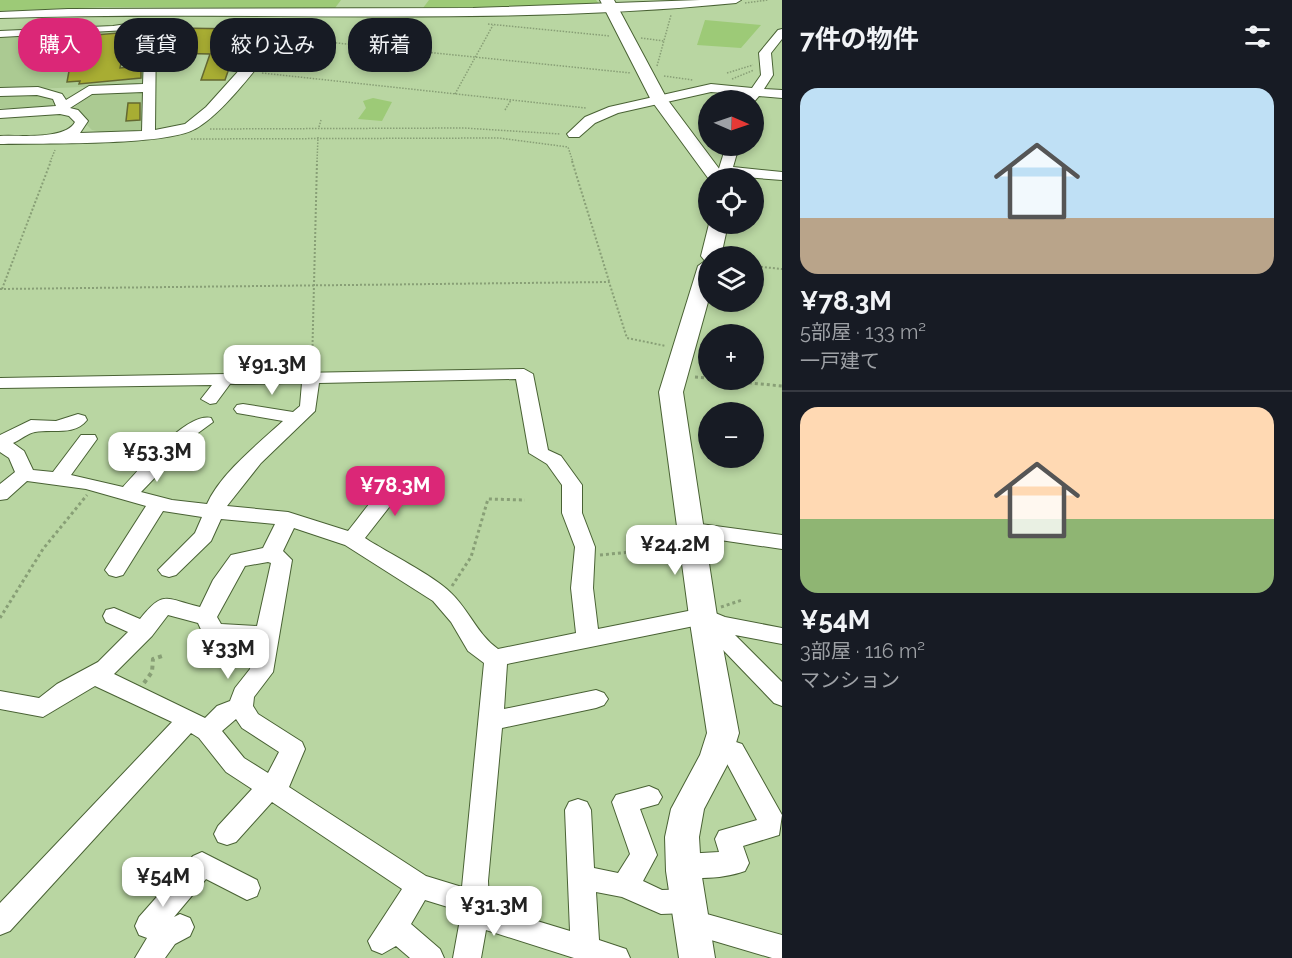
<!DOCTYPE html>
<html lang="ja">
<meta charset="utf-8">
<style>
body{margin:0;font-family:Raleway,"Noto Sans JP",sans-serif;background:#242831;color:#f1f3f6;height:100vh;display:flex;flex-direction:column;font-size:22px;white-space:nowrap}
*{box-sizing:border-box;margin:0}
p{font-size:20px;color:#9ea1a6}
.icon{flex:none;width:33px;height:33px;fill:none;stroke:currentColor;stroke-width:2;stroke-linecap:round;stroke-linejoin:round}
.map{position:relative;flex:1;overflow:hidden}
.details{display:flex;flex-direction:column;background:#171b24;width:510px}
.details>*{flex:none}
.guide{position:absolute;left:18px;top:18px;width:570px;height:54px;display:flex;gap:12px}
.needle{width:39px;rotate:92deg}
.buttons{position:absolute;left:698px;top:90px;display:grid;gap:12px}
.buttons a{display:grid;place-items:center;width:66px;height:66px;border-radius:50%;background:#171b24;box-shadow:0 3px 9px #0003;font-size:30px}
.price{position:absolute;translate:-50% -51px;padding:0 14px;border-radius:12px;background:#fff;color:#222;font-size:20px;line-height:39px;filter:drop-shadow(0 2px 3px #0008)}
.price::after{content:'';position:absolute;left:50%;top:36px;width:18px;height:14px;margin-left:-9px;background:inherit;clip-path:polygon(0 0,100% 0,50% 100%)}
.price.current{background:#db2777;color:#fff}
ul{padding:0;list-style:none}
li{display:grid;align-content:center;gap:12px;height:318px;padding:0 18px}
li+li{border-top:2px solid #363941}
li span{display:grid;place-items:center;height:186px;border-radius:18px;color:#555}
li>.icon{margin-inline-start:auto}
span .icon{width:108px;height:108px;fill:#fffc;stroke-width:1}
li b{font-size:26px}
h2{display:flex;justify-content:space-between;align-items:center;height:72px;padding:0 18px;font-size:26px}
.chip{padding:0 21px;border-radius:24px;background:#171b24;box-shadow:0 3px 9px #0003;font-size:21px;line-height:54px}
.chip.current{background:#db2777;color:#fff}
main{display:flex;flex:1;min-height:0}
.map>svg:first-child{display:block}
.built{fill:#abca92}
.green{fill:#9dca77}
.building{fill:#a8ad33;stroke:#646831;stroke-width:1.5}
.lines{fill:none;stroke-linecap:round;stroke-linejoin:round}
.minor-casing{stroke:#496234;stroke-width:2}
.major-casing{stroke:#496234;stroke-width:2}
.path-far3{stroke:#889f76;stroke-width:1.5;stroke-dasharray:1.5 1.5;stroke-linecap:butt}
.path-far2{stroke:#889f76;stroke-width:2;stroke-dasharray:2 2;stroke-linecap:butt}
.path-far1{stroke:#889f76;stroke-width:3;stroke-dasharray:3 3;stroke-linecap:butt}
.path{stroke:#889f76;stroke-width:4;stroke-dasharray:4 4;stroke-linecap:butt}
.minor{fill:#fff;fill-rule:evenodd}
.major{fill:#fff;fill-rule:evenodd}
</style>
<main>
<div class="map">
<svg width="782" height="958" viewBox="0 0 782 958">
<rect width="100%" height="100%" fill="#b9d6a2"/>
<path class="built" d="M142,27L146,31L143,85L0,90V36Z
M138,92L144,94L142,130L137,132L105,133L92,130L86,124V117L72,109L93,93Z
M28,93L47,96L54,103L51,108H0V94Z"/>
<path class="green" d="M0,0H341L335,8L103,7L0,11Z
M429,0H596L600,5L423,8Z
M705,20L761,25L741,48L697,45Z
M373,98L392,102L382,121L358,119L366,108L363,101Z"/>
<path class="building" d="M176,28L241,29L250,30L242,54H234L225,80H201L210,54L165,53Z
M118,33L116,41L125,44L120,68L141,66V78L79,84L80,81L67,82L72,55H46L49,39Z
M128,103H140V120L126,121Z"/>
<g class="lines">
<defs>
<path id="minor" d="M700,0H741L736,3C492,27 245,10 0,18V12L68,9L473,8Z
M147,21L164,20L170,23L156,27L155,130L185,124L206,107L270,36L268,29L243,27V23H271L283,32L280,39C258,65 224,113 195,129C167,146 40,143 0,144V136C19,135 66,140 75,122L69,116L60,114L0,118V110L56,106L53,99L37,95L0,96V88L38,87L62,94L66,100L89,86L143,84L145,29L0,37V31L113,26ZM143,92L142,131L80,133L88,121L78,110L70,108L92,94Z
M782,29V39L771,53L773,75L764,89L782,90V98L759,96L753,103V100H744L747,95L711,92L618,113L595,123L579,137H569L567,134L585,117L609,107L711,84L752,88L761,75L759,53L778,30Z
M726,146H739L733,167L782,172V180L731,176L730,178H716Z
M524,369L533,374L548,450L561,456L582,485V513L595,547L593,588L598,629L703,608L725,617L782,628V644L735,635L782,682V706L774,703L699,625L507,664L504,709L596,690L604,693L608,699L604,705L596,708L502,728L488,881L489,903L501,910L570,931L565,810L569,802L578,799L587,802L591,810L594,868L618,873L630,854L612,802L616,795L649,786L658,790L662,797L658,804L640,809L657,855L643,881L662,890L690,889L700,892L704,901L700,910L696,911L782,935V958H772L684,932L680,923L687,913L661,914L622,897L596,892L599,940L626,949L630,958H574L486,930L481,958H453L461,914L451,908L425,900L411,924L440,949L444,958H410L396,946L382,954L372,950L368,941L402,889L272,802L236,842L227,845L218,842L214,834L218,826L252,789L226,772L199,738L191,733L10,931L0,935V903L172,722L95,686L43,717L0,709V691L39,698L57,684L98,662L128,632L106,622L103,616L106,610L114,608L140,619C164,589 166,599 200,607L213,580L231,555L263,548L275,524L221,519L211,541L176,575L169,577L162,575L158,570L195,533L202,517L163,511L123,575L116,577L109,575L105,570L146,506L86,489L27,481L7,499L0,500V484L15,472L9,458L0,452V435L31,420L56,421L78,414L85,416L87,420C75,436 52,429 35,432C28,433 20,440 13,443L24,451L33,470L53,472L81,435H95L97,439L71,475L123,487C140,469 186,412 211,418L213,422L198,433L141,492L172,500L207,504C220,474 259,443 283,421L237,413L234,409L237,405L243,404L293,412L300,406L302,383L230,384L216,403L210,404L201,399L212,385L0,388V378ZM516,379L529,453L547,464L562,485V513L575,547L571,588L576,633L498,649C477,634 469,610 451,593C433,575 388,553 365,538L397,497L421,501L428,500L431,495L428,490L406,486L433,477L436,473L433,469C396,459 368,507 348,531L288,512L227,506L261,463L315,411L319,383ZM294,528L345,545L433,601L451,622L468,651L484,663L462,887L426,876L289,787L305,749L302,742L258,714L253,706L254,697L273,672L292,560L283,551ZM268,562L271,563L257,626L221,624L217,617L245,566ZM168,615L198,623L204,636L221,641L254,643L250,669L235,688L230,701L217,706L205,718L114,674L152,636ZM236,719L242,728L279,752L268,773L244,758L222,731Z
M693,523L782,535V549L686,535L683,530L686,525Z
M721,737L742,744L782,815L779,835L743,846L749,863L745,871C726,878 694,881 675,874L671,866L675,858L684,854L719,852L715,839L719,831L757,820L724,758L712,754L709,747L712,740Z
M202,852L257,880L260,888L257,896L247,900L206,879L174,917L180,914L190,918L194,927L190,936L175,944L165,958H135L147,938L139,935L135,926L139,917L193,856Z"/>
<path id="major" d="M600,0H614L667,99L726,178H708L651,100Z
M709,224H728L721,256H708V302L683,392L717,616L739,733L732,756L704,809L699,837L701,871L715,958H679L666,871L665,837L671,809L700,755L707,733L689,616L659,392L698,266L705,261L701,256Z"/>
</defs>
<use href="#minor" class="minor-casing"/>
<use href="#major" class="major-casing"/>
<path class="path-far3" d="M745,3L768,0
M488,24L610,36
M288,38L631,73
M641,38L664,41
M657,66L671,15
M262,73L586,108
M727,73L753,65
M664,76L693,80
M732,79L754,70
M455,94L493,25
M505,110L511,100
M319,127L321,120
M210,129L464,128L560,134
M191,139L499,138L568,147L573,162
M50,162L55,150
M317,162L318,137"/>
<path class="path-far2" d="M572,161L609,281
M753,266L782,269
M0,289L609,282L627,338L666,346
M2,289L51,161
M312,366L317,161"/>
<path class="path-far1" d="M695,377L708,378
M719,380L782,386
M600,555L651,550
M452,586L471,557L488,499L525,500
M721,607L742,600
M0,618L43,549L87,495"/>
<path class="path" d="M144,683L152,672L153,659L162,656"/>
<use href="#minor" class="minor"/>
<use href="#major" class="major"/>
</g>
</svg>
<div class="buttons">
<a><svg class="needle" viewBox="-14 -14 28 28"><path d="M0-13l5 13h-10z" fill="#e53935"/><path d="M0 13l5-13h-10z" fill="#9ea1a6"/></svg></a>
<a><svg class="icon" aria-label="locate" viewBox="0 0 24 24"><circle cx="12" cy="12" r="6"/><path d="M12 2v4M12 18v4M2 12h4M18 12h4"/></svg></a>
<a><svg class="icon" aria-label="layers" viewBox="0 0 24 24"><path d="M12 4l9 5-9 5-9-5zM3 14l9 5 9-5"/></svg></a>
<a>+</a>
<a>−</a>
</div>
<b class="price" style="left:272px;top:396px">¥91.3M</b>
<b class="price" style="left:157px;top:483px">¥53.3M</b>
<b class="price current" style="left:395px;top:517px">¥78.3M</b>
<b class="price" style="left:675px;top:576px">¥24.2M</b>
<b class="price" style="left:228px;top:680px">¥33M</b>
<b class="price" style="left:163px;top:908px">¥54M</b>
<b class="price" style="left:494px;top:937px">¥31.3M</b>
<div class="guide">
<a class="chip current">購入</a>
<a class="chip">賃貸</a>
<a class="chip">絞り込み</a>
<a class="chip">新着</a>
</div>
</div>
<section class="details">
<h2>7件の物件<svg class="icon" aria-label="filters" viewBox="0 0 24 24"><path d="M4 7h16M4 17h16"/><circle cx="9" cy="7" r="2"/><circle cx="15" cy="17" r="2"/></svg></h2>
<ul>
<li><span style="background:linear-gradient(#bfe0f5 70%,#b9a48a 0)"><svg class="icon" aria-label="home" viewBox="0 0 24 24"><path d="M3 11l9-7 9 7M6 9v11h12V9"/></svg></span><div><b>¥78.3M</b><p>5部屋 · 133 m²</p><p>一戸建て</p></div></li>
<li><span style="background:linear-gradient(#ffd9b3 60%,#8fb573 0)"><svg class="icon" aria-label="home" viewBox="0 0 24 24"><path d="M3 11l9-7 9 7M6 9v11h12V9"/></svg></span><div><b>¥54M</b><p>3部屋 · 116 m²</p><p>マンション</p></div></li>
</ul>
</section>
</main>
